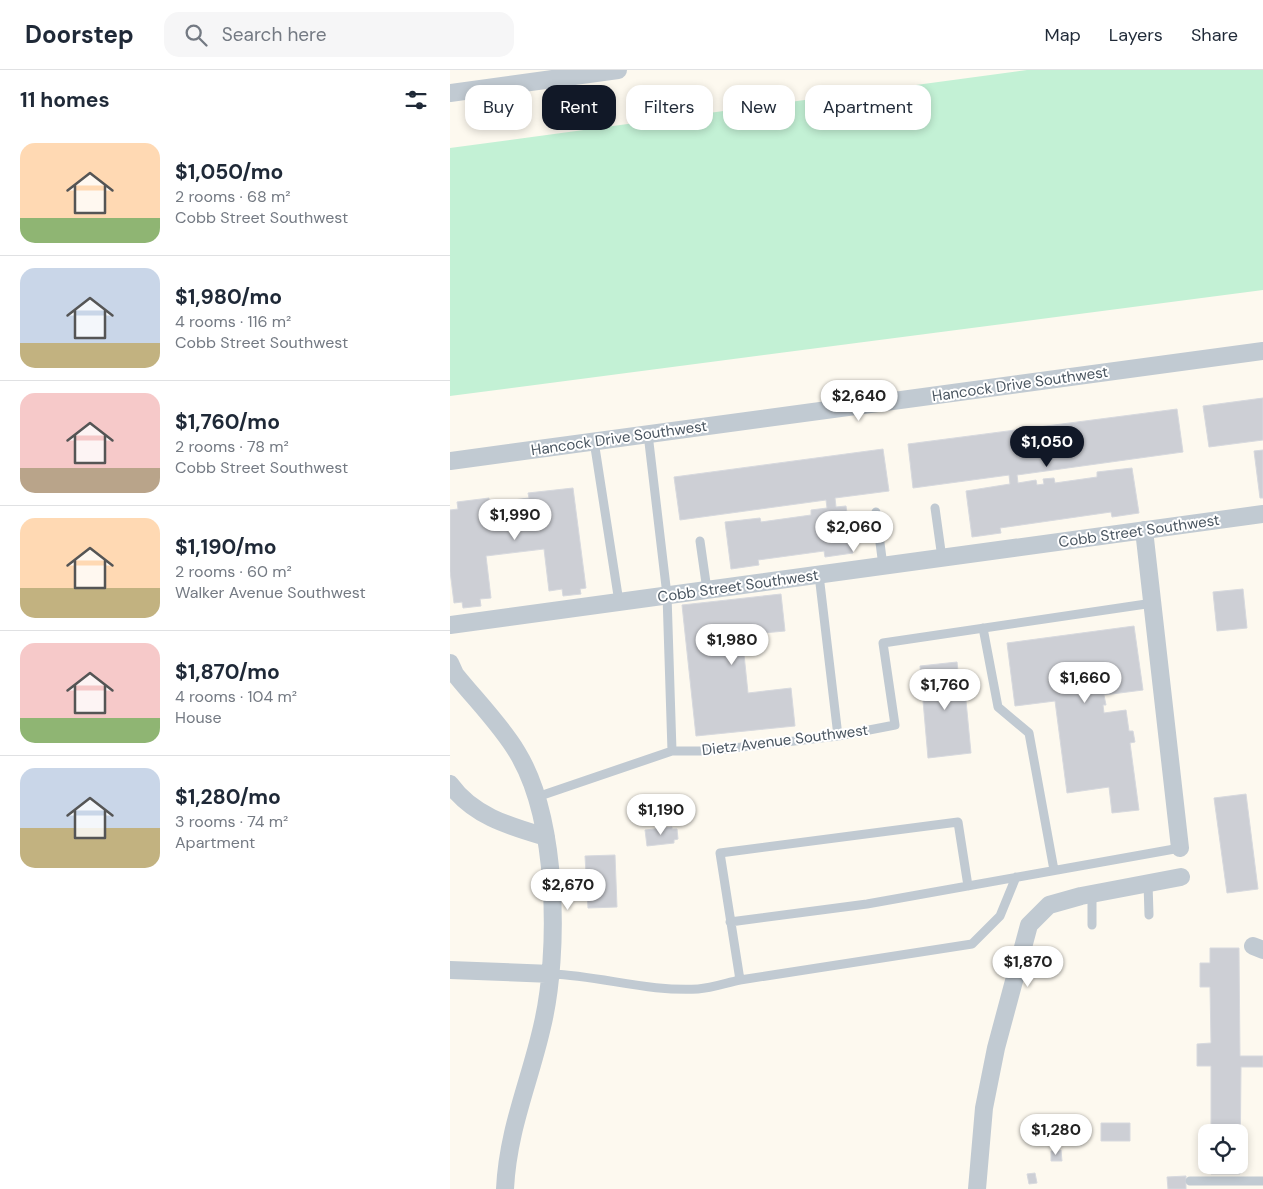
<!DOCTYPE html>
<meta charset="utf-8">
<style>
body{margin:0;font-family:"DM Sans",sans-serif;background:#f6f6f7;color:#1f2937;height:100vh;display:flex;flex-direction:column;font-size:19px;white-space:nowrap}
*{box-sizing:border-box;margin:0}
p{font-size:16px;color:#747a83}
.icon{flex:none;width:28px;height:28px;fill:none;stroke:currentColor;stroke-width:2;stroke-linecap:round;stroke-linejoin:round}
.map{position:relative;flex:1;overflow:hidden}
.sheet{display:flex;flex-direction:column;background:#fff;width:450px}
.sheet>*{flex:none}
.hud{position:absolute;left:15px;top:15px;width:475px;height:45px;display:flex;gap:10px}
.tools{position:absolute;left:748px;top:1054px;display:grid;gap:10px}
.tools a{display:grid;place-items:center;width:50px;height:50px;border-radius:10px;background:#fff;box-shadow:0 2px 8px #0003;font-size:25px}
.price{position:absolute;translate:-50% -42px;padding:0 11px;border-radius:18px;background:#fff;color:#222;font-size:16px;line-height:32px;filter:drop-shadow(0 1px 2px #0008)}
.price::after{content:'';position:absolute;left:50%;top:30px;width:15px;height:11px;margin-left:-8px;background:inherit;clip-path:polygon(0 0,100% 0,50% 100%)}
.price.active{background:#111827;color:#fff}
ul{padding:0;list-style:none}
li{display:flex;align-items:center;gap:15px;height:125px;padding:0 20px}
li+li{border-top:1px solid #e0e1e3}
li span{display:grid;place-items:center;flex:none;width:140px;height:100px;border-radius:15px;color:#555}
li>.icon{margin-inline-start:auto}
span .icon{width:60px;height:60px;fill:#fffc;stroke-width:1}
li b{font-size:21px}
h2{display:flex;justify-content:space-between;align-items:center;height:60px;padding:0 20px;font-size:21px}
.tag{padding:0 18px;border-radius:15px;background:#fff;box-shadow:0 2px 8px #0003;font-size:18px;line-height:45px}
.tag.active{background:#111827;color:#fff}
header{display:flex;align-items:center;gap:30px;box-sizing:border-box;height:70px;padding:0 25px;background:#fff;border-bottom:1px solid #e0e1e3}
header strong{font-size:24px}
nav{display:flex;gap:28px;margin-inline-start:auto;font-size:18px}
.search{width:350px;height:45px;background:#f6f6f7;display:flex;align-items:center;gap:12px;box-sizing:border-box;padding:0 18px;border-radius:15px;color:#747a83;font-size:19px}
main{display:flex;flex:1;min-height:0}
.map>svg:first-child{display:block}
.commercial{fill:#fdf9ef;fill-rule:evenodd}
.green{fill:#c3f1d5}
.building{fill:#cdcfd5;stroke:#d7d9de}
.lines{fill:none;stroke-linecap:round;stroke-linejoin:round}
.lane{stroke:#c1cad2;stroke-width:9}
.street{stroke:#c1cad2;stroke-width:18}
.labels{text-anchor:middle;dominant-baseline:central;stroke-width:4;stroke-linejoin:round;paint-order:stroke}
.street-label{font-size:15px;fill:#4a5661;stroke:#fff}
</style>
<header>
<strong>Doorstep</strong>
<div class="search"><svg class="icon" aria-label="search" viewBox="0 0 24 24"><circle cx="10" cy="10" r="6"/><path d="M15 15l6 6"/></svg>Search here</div>
<nav><a>Map</a><a>Layers</a><a>Share</a></nav>
</header>
<main>
<section class="sheet">
<h2>11 homes<svg class="icon" aria-label="filters" viewBox="0 0 24 24"><path d="M4 7h16M4 17h16"/><circle cx="9" cy="7" r="2"/><circle cx="15" cy="17" r="2"/></svg></h2>
<ul>
<li><span style="background:linear-gradient(#ffd9b3 75%,#8fb573 0)"><svg class="icon" aria-label="home" viewBox="0 0 24 24"><path d="M3 11l9-7 9 7M6 9v11h12V9"/></svg></span><div><b>$1,050/mo</b><p>2 rooms · 68 m²</p><p>Cobb Street Southwest</p></div></li>
<li><span style="background:linear-gradient(#c9d6e8 75%,#c2b280 0)"><svg class="icon" aria-label="home" viewBox="0 0 24 24"><path d="M3 11l9-7 9 7M6 9v11h12V9"/></svg></span><div><b>$1,980/mo</b><p>4 rooms · 116 m²</p><p>Cobb Street Southwest</p></div></li>
<li><span style="background:linear-gradient(#f6c9c9 75%,#b9a48a 0)"><svg class="icon" aria-label="home" viewBox="0 0 24 24"><path d="M3 11l9-7 9 7M6 9v11h12V9"/></svg></span><div><b>$1,760/mo</b><p>2 rooms · 78 m²</p><p>Cobb Street Southwest</p></div></li>
<li><span style="background:linear-gradient(#ffd9b3 70%,#c2b280 0)"><svg class="icon" aria-label="home" viewBox="0 0 24 24"><path d="M3 11l9-7 9 7M6 9v11h12V9"/></svg></span><div><b>$1,190/mo</b><p>2 rooms · 60 m²</p><p>Walker Avenue Southwest</p></div></li>
<li><span style="background:linear-gradient(#f6c9c9 75%,#8fb573 0)"><svg class="icon" aria-label="home" viewBox="0 0 24 24"><path d="M3 11l9-7 9 7M6 9v11h12V9"/></svg></span><div><b>$1,870/mo</b><p>4 rooms · 104 m²</p><p>House</p></div></li>
<li><span style="background:linear-gradient(#c9d6e8 60%,#c2b280 0)"><svg class="icon" aria-label="home" viewBox="0 0 24 24"><path d="M3 11l9-7 9 7M6 9v11h12V9"/></svg></span><div><b>$1,280/mo</b><p>3 rooms · 74 m²</p><p>Apartment</p></div></li>
</ul>
</section>
<div class="map">
<svg width="813" height="1119" viewBox="0 0 813 1119">
<rect width="100%" height="100%" fill="#f5f3f3"/>
<path class="commercial" d="M0,0H813V1119H0ZM756,1062H789V1095H756Z"/>
<path class="green" d="M577,0H813V220L0,326V78Z"/>
<path class="building" d="M813,328V370L759,377L753,336Z
M727,339L733,382L567,405L568,413L586,410L587,415L594,414L593,409L604,408L605,413L647,407V402L682,398L689,443L662,447L661,442L550,458L551,463L522,467L516,421L560,414L559,405L463,418L458,374Z
M433,379L439,421L385,428L386,437L396,436L403,483L375,487L374,481L308,490L309,495L281,499L275,452L310,448L311,452L361,445V440L377,438L376,430L230,450L224,407Z
M813,380V428H810L804,381Z
M123,418L136,518L130,519L131,524L113,526L112,519L99,521L94,479L36,486L41,528L30,529L31,536L13,538L12,532L4,533L0,501V440L8,439L7,432L39,428V433L79,428L78,423Z
M793,519L797,558L767,561L763,522Z
M331,524L335,561L292,565L298,623L341,618L345,656L246,666L232,535Z
M684,556L693,620L654,625L656,635H653L654,643L676,640L679,661H683L685,672L680,673L689,740L662,743L659,717L617,723L605,631L565,636L557,573Z
M507,592L509,610H514L521,683L478,688L470,596Z
M796,724L808,819L777,823L764,728Z
M222,757V759H227L228,769L224,770V773L197,776L195,760Z
M165,785L167,837L138,838L135,786Z
M760,878H789L790,986H813V997H791L790,1104H761V1095H789V1062H761V996H747V974L761,973L760,917H750V893H760Z
M651,1053H680V1071H651Z
M750,1063H756V1089H750Z
M611,1080L612,1091H601V1081Z
M585,1103L587,1113L579,1114L577,1104Z
M736,1106V1119H718L717,1107Z"/>
<g class="lines">
<path class="lane" d="M198,364L217,525L222,681
M144,371L169,532
M485,438L492,488
M426,442L433,496
M250,471L257,520
M369,505L388,666
M533,558L548,637L579,663L604,800
M87,727L222,681H257L388,666L445,655L433,573L703,533
M698,813L699,845
M642,824V855
M280,852L417,834L730,778
M102,904C151,906 199,922 248,919C262,918 276,913 290,910L270,783L508,752L518,816
M290,910L522,874L550,846L566,807
M740,1111H813"/>
<path class="street" d="M0,23L168,0
M0,391L813,281
M694,460L730,778
M0,555L813,444
M0,593L5,604C25,629 51,655 67,682C108,749 110,882 92,957C79,1014 58,1059 55,1119
M0,714C23,746 59,756 96,767
M803,876L813,880
M0,900L102,904
M527,1119L534,1038L546,978L579,855L599,835L631,826L731,807"/>
</g>
<g class="labels">
<g class="street-label">
<text transform="translate(570 314) rotate(-8)">Hancock Drive Southwest</text>
<text transform="translate(169 368) rotate(-8)">Hancock Drive Southwest</text>
<text transform="translate(689 461) rotate(-8)">Cobb Street Southwest</text>
<text transform="translate(288 516) rotate(-8)">Cobb Street Southwest</text>
<text transform="translate(335 670) rotate(-7)">Dietz Avenue Southwest</text>
</g>
</g>
</svg>
<div class="tools">
<a><svg class="icon" aria-label="locate" viewBox="0 0 24 24"><circle cx="12" cy="12" r="6"/><path d="M12 2v4M12 18v4M2 12h4M18 12h4"/></svg></a>
</div>
<b class="price" style="left:409px;top:352px">$2,640</b>
<b class="price active" style="left:597px;top:398px">$1,050</b>
<b class="price" style="left:65px;top:471px">$1,990</b>
<b class="price" style="left:404px;top:483px">$2,060</b>
<b class="price" style="left:282px;top:596px">$1,980</b>
<b class="price" style="left:635px;top:634px">$1,660</b>
<b class="price" style="left:495px;top:641px">$1,760</b>
<b class="price" style="left:211px;top:766px">$1,190</b>
<b class="price" style="left:118px;top:841px">$2,670</b>
<b class="price" style="left:578px;top:918px">$1,870</b>
<b class="price" style="left:606px;top:1086px">$1,280</b>
<div class="hud">
<a class="tag">Buy</a>
<a class="tag active">Rent</a>
<a class="tag">Filters</a>
<a class="tag">New</a>
<a class="tag">Apartment</a>
</div>
</div>
</main>
